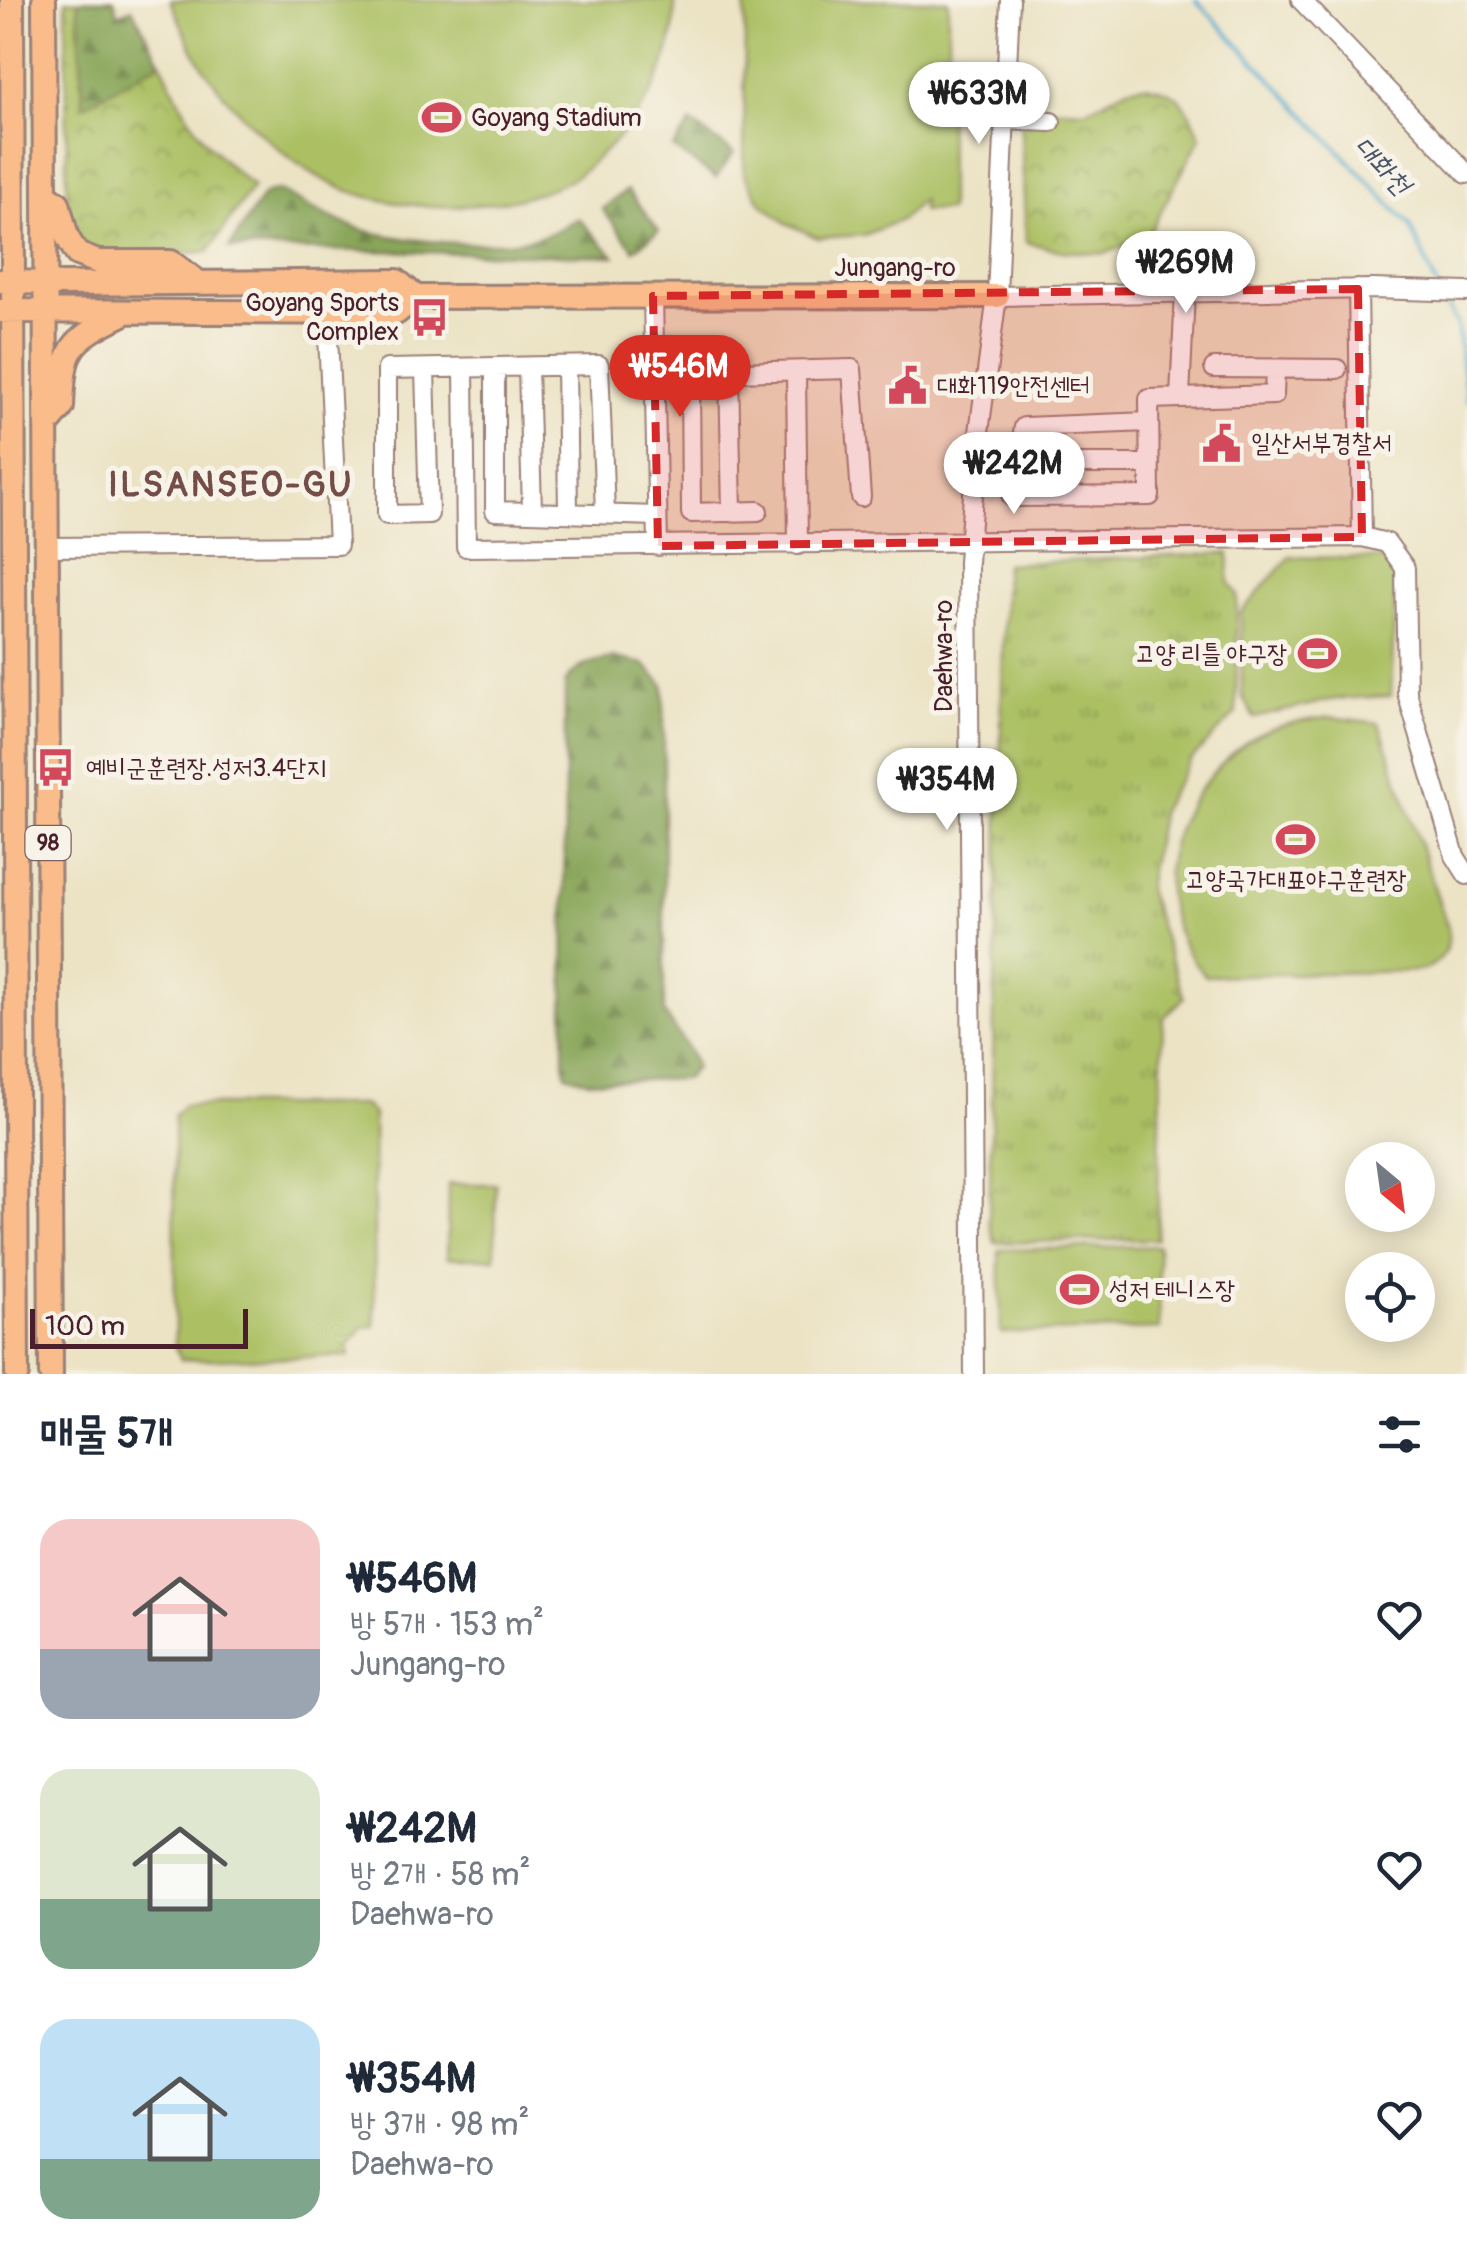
<!DOCTYPE html>
<html lang="ko">
<meta charset="utf-8">
<style>
body{margin:0;font-family:Pangolin,"Poor Story",sans-serif;background:#f6f6f7;color:#1f2937;height:100vh;display:flex;flex-direction:column;font-size:38px;white-space:nowrap}
*{box-sizing:border-box;margin:0}
p{font-size:32px;color:#747a83}
.icon{flex:none;width:55px;height:55px;fill:none;stroke:currentColor;stroke-width:2;stroke-linecap:round;stroke-linejoin:round}
.map{position:relative;height:1374px;overflow:hidden}
.sheet{display:flex;flex-direction:column;background:#fff;flex:1}
.sheet>*{flex:none}
.needle{width:65px;rotate:151deg}
.fabs{position:absolute;left:1345px;top:1142px;display:grid;gap:20px}
.fabs a{display:grid;place-items:center;width:90px;height:90px;border-radius:50%;background:#fff;box-shadow:0 5px 25px #0003;font-size:50px}
.scale{position:absolute;left:30px;bottom:25px;width:218px;box-sizing:border-box;padding-left:10px;border:5px solid #4a1f2b;border-top:0;font-size:28px;line-height:35px;white-space:nowrap;color:#4a1f2b;-webkit-text-stroke:8px #f7f3e8;paint-order:stroke}
.price{position:absolute;translate:-50% -85px;padding:0 22px;border-radius:35px;background:#fff;color:#222;font-size:32px;line-height:65px;filter:drop-shadow(0 2px 5px #0008)}
.price::after{content:'';position:absolute;left:50%;top:60px;width:30px;height:22px;margin-left:-15px;background:inherit;clip-path:polygon(0 0,100% 0,50% 100%)}
.price.on{background:#d93025;color:#fff}
ul{padding:0;list-style:none}
li{display:flex;align-items:center;gap:30px;height:250px;padding:0 40px}
li span{display:grid;place-items:center;flex:none;width:280px;height:200px;border-radius:30px;color:#555}
li>.icon{margin-inline-start:auto}
span .icon{width:120px;height:120px;fill:#fffc;stroke-width:1}
li b{font-size:42px}
h2{display:flex;justify-content:space-between;align-items:center;height:120px;padding:0 40px;font-size:42px}
.map>svg:first-child{display:block}
.grass{fill:url(#grass-tufts);stroke:#7b7048;stroke-width:2.5}
.forest{fill:url(#forest-firs);stroke:#6a6242;stroke-width:2.5}
.park{fill:url(#park-crowns);stroke:#7b7048;stroke-width:2.5}
.pitch{fill:#acc064;stroke:#7b7048;stroke-width:2.5}
.lines{fill:none;stroke-linecap:round;stroke-linejoin:round}
.stream{stroke:#4ba7c9;stroke-width:4}
.minor-casing{stroke:#9b8178;stroke-width:22}
.major-casing{stroke:#9b8178;stroke-width:28}
.minor{stroke:#fff;stroke-width:18}
.major{stroke:#f9bc8a;stroke-width:22}
.marked{fill:#d62828;fill-opacity:0.2;stroke:#d62828;stroke-width:8;stroke-dasharray:20 12;stroke-linejoin:round}
.labels{text-anchor:middle;dominant-baseline:central;stroke-width:10;stroke-linejoin:round;paint-order:stroke}
.shield{fill:#f7f3e8;stroke:#7e5f64;stroke-width:2.5}
.shield-label{font-size:22px;font-weight:bold;fill:#4a1f2b}
.poi-label{font-size:25px;fill:#4a1f2b;stroke:#f7f3e8;text-anchor:start}
.street-label{font-size:25px;fill:#4a1f2b;stroke:#f7f3e8}
.water-label{font-size:28px;font-style:italic;fill:#4a556a;stroke:#f7f3e8}
.district-label{font-size:35px;font-weight:bold;letter-spacing:2.5px;fill:#754d48;stroke:#f7f3e8}
</style>
<div class="map">
<svg width="1467" height="1374" viewBox="0 0 1467 1374">
<defs>
<pattern id="grass-tufts" width="24" height="20" patternUnits="userSpaceOnUse" patternTransform="scale(2.5)"><rect width="24" height="20" fill="#acc064"/><path d="M3 7l-1-3M5 7V3M7 7l1-3M15 17l-1-3M17 17v-4M19 17l1-3" fill="none" stroke="#8e9b53"/></pattern>
<pattern id="forest-firs" width="22" height="20" patternUnits="userSpaceOnUse" patternTransform="scale(2.5)"><rect width="22" height="20" fill="#89a65a"/><path d="M5 1l3.5 6h-7zM16 11l3.5 6h-7z" fill="#72874b"/></pattern>
<pattern id="park-crowns" width="20" height="18" patternUnits="userSpaceOnUse" patternTransform="scale(2.5)"><rect width="20" height="18" fill="#acc064"/><path d="M2 6a3 3 0 1 1 6 0M12 15a3 3 0 1 1 6 0" fill="none" stroke="#8e9b53"/></pattern>
</defs>
<rect width="100%" height="100%" fill="#f7f3e8"/>
<filter id="ink" filterUnits="userSpaceOnUse"><feTurbulence type="fractalNoise" baseFrequency=".01" numOctaves="2"/><feDisplacementMap in="SourceGraphic" scale="20" xChannelSelector="R" yChannelSelector="G"/><feConvolveMatrix kernelMatrix="1 2 1 2 8 2 1 2 1" color-interpolation-filters="sRGB"/></filter>
<filter id="wash" filterUnits="userSpaceOnUse"><feTurbulence type="fractalNoise" baseFrequency=".0048" numOctaves="4" result="noise"/><feDisplacementMap in="SourceGraphic" scale="40" xChannelSelector="R" yChannelSelector="G"/><feGaussianBlur stdDeviation="2.25" result="paint"/><feColorMatrix in="noise" values="0 0 0 0 0 0 0 0 0 0 0 0 0 0 0 0 0 1.4 0 .05"/><feComposite in="paint" operator="in"/></filter>
<g filter="url(#wash)">
<rect width="100%" height="100%" fill="#ece3c5"/>
<path class="grass" d="M1229,553V582L1237,594L1236,713L1190,761L1161,809L1147,889L1184,998L1163,1018L1157,1239L995,1243L989,1222L1005,564Z"/>
<path class="forest" d="M78,0H114L118,14L132,8L161,62L83,106Z
M691,123L734,153L716,178L673,148Z
M278,190C306,204 333,221 363,230C409,243 497,249 543,236C555,232 567,224 578,218L614,256L229,248L264,194Z
M627,190L659,231L634,250L602,209Z
M616,658L644,664L664,685V1013C675,1031 692,1049 695,1068L686,1079L588,1081L566,1074L564,1064L565,683C576,665 595,660 616,658Z"/>
<path class="park" d="M66,0H78L83,106L161,62C186,119 204,147 253,186L208,252L94,257L67,226Z
M1143,85C1181,89 1186,105 1201,137L1148,235L1105,254L1061,251L1026,242L1020,107L1086,110L1128,88Z"/>
<path class="pitch" d="M170,0H675C676,63 644,117 598,157C590,164 583,172 574,177C512,213 412,214 346,190C291,169 225,106 196,55C186,37 179,18 170,0Z
M745,0H948L949,210L922,211V200L901,220L864,235L818,238L786,223L760,202L744,174Z
M1290,557L1392,559L1396,569L1391,696L1335,699L1254,718L1242,696L1241,612Z
M1330,717L1379,723L1448,928C1451,950 1440,965 1419,971L1205,976C1148,909 1159,828 1219,767C1232,753 1245,741 1262,733C1283,723 1307,720 1330,717Z
M184,1105H364L373,1114L375,1326L363,1327L348,1347L349,1356L181,1360L175,1347L174,1115Z
M448,1184H496L495,1258H447Z
M1158,1246L1160,1329L1001,1333L999,1250Z"/>
<g class="lines">
<path class="stream" d="M1196,0L1410,225L1437,287
M1444,300L1457,325L1467,401"/>
</g>
</g>
<g filter="url(#ink)">
<g class="lines">
<defs>
<path id="minor" d="M1301,0L1467,174
M1004,120L1051,122
M653,296L658,546
M997,296L1373,289L1467,292
M566,366L568,512
M528,368L532,511
M1214,368L1337,369
M425,369L429,514L387,515V369L599,365L605,513
M464,369L466,547L1362,537L1358,289
M495,369V511L657,516
M729,372L732,512
M796,372L798,545
M1180,396L1185,293
M1149,422L1024,427L1012,497L1150,496L1149,399L1274,395L1275,369
M1018,464H1150
M758,511L691,513L690,373L852,369L861,497
M1362,537L1387,543L1405,568L1407,693L1455,856L1467,875
M47,547L338,545L327,315
M974,1374L968,562L976,455L997,296L1010,0"/>
<path id="major" d="M12,0L17,1374
M44,0L51,1374
M45,194L58,203L67,237L77,254L98,262H171L198,282
M0,281L62,284L397,281L416,297
M0,311L396,313L416,297L997,296
M47,425L62,407C64,347 68,341 123,314"/>
</defs>
<use href="#minor" class="minor-casing"/>
<use href="#major" class="major-casing"/>
<use href="#minor" class="minor"/>
<use href="#major" class="major"/>
</g>
</g>
<path class="marked" d="M1358,289L1362,537L658,546L653,296Z"/>
<defs>
<symbol id="stadium-bare" viewBox="-9 -9 18 18"><path d="M0-5a6.5 5 0 1 0 0 10a6.5 5 0 1 0 0-10ZM-3.5-1.8h7v3.6h-7Z" fill="#d1495b" stroke="#f7f3e8" stroke-width="2.5" paint-order="stroke"/></symbol>
<symbol id="bus-bare" viewBox="-9 -9 18 18"><path d="M-5-6H5V4H4V6H2V4H-2V6H-4V4H-5ZM-3.5-4V0h7V-4ZM-3.5 1.2v1.5H-2V1.2ZM2 1.2v1.5H3.5V1.2Z" fill="#d1495b" stroke="#f7f3e8" stroke-width="2.5" paint-order="stroke"/></symbol>
<symbol id="civic-bare" viewBox="-9 -9 18 18"><path d="M-.6-6.5H3V-4.5H.6V-3L4-1V1h2V6H-6V1h2V-1L-.6-3ZM-1.2 2.5V6h2.4V2.5Z" fill="#d1495b" stroke="#f7f3e8" stroke-width="2.5" paint-order="stroke"/></symbol>
</defs>
<g fill-rule="evenodd">
<use href="#stadium-bare" x="414" y="90" width="55" height="55"/>
<use href="#bus-bare" x="402" y="290" width="55" height="55"/>
<use href="#civic-bare" x="880" y="358" width="55" height="55"/>
<use href="#civic-bare" x="1194" y="416" width="55" height="55"/>
<use href="#stadium-bare" x="1290" y="626" width="55" height="55"/>
<use href="#bus-bare" x="28" y="740" width="55" height="55"/>
<use href="#stadium-bare" x="1268" y="812" width="55" height="55"/>
<use href="#stadium-bare" x="1052" y="1262" width="55" height="55"/>
</g>
<g class="labels">
<rect class="shield" x="25.5" y="826" width="45" height="34" rx="8"/>
<g class="shield-label">
<text x="48" y="843">98</text>
</g>
<g class="poi-label">
<text x="471" y="118">Goyang Stadium</text>
<text x="399" y="303" text-anchor="end">Goyang Sports<tspan x="399" dy="29">Complex</tspan></text>
<text x="937" y="386">대화119안전센터</text>
<text x="1251" y="443">일산서부경찰서</text>
<text x="1287" y="654" text-anchor="end">고양 리틀 야구장</text>
<text x="86" y="768">예비군훈련장.성저3.4단지</text>
<text x="1296" y="880" text-anchor="middle">고양국가대표야구훈련장</text>
<text x="1109" y="1290">성저 테니스장</text>
</g>
<g class="street-label">
<text x="895" y="268">Jungang-ro</text>
<text transform="translate(944 656) rotate(-90)">Daehwa-ro</text>
</g>
<g class="water-label">
<text transform="translate(1382 166) rotate(46)">대화천</text>
</g>
<g class="district-label">
<text x="231" y="485">ILSANSEO-GU</text>
</g>
</g>
</svg>
<div class="fabs">
<a><svg class="needle" viewBox="-14 -14 28 28"><path d="M0-13l5 13h-10z" fill="#e53935"/><path d="M0 13l5-13h-10z" fill="#747a83"/></svg></a>
<a><svg class="icon" aria-label="locate" viewBox="0 0 24 24"><circle cx="12" cy="12" r="6"/><path d="M12 2v4M12 18v4M2 12h4M18 12h4"/></svg></a>
</div>
<div class="scale">100 m</div>
<b class="price" style="left:979px;top:147px">₩633M</b>
<b class="price" style="left:1186px;top:316px">₩269M</b>
<b class="price on" style="left:680px;top:420px">₩546M</b>
<b class="price" style="left:1014px;top:517px">₩242M</b>
<b class="price" style="left:947px;top:833px">₩354M</b>
</div>
<section class="sheet">
<h2>매물 5개<svg class="icon" aria-label="filters" viewBox="0 0 24 24"><path d="M4 7h16M4 17h16"/><circle cx="9" cy="7" r="2"/><circle cx="15" cy="17" r="2"/></svg></h2>
<ul>
<li><span style="background:linear-gradient(#f6c9c9 65%,#9aa5b1 0)"><svg class="icon" aria-label="home" viewBox="0 0 24 24"><path d="M3 11l9-7 9 7M6 9v11h12V9"/></svg></span><div><b>₩546M</b><p>방 5개 · 153 m²</p><p>Jungang-ro</p></div><svg class="icon" aria-label="heart" viewBox="0 0 24 24"><path d="M12 20l-8-8c-3-5 5-10 8-4 3-6 11-1 8 4z"/></svg></li>
<li><span style="background:linear-gradient(#dfe7d0 65%,#7fa58c 0)"><svg class="icon" aria-label="home" viewBox="0 0 24 24"><path d="M3 11l9-7 9 7M6 9v11h12V9"/></svg></span><div><b>₩242M</b><p>방 2개 · 58 m²</p><p>Daehwa-ro</p></div><svg class="icon" aria-label="heart" viewBox="0 0 24 24"><path d="M12 20l-8-8c-3-5 5-10 8-4 3-6 11-1 8 4z"/></svg></li>
<li><span style="background:linear-gradient(#bfe0f5 70%,#7fa58c 0)"><svg class="icon" aria-label="home" viewBox="0 0 24 24"><path d="M3 11l9-7 9 7M6 9v11h12V9"/></svg></span><div><b>₩354M</b><p>방 3개 · 98 m²</p><p>Daehwa-ro</p></div><svg class="icon" aria-label="heart" viewBox="0 0 24 24"><path d="M12 20l-8-8c-3-5 5-10 8-4 3-6 11-1 8 4z"/></svg></li>
</ul>
</section>
